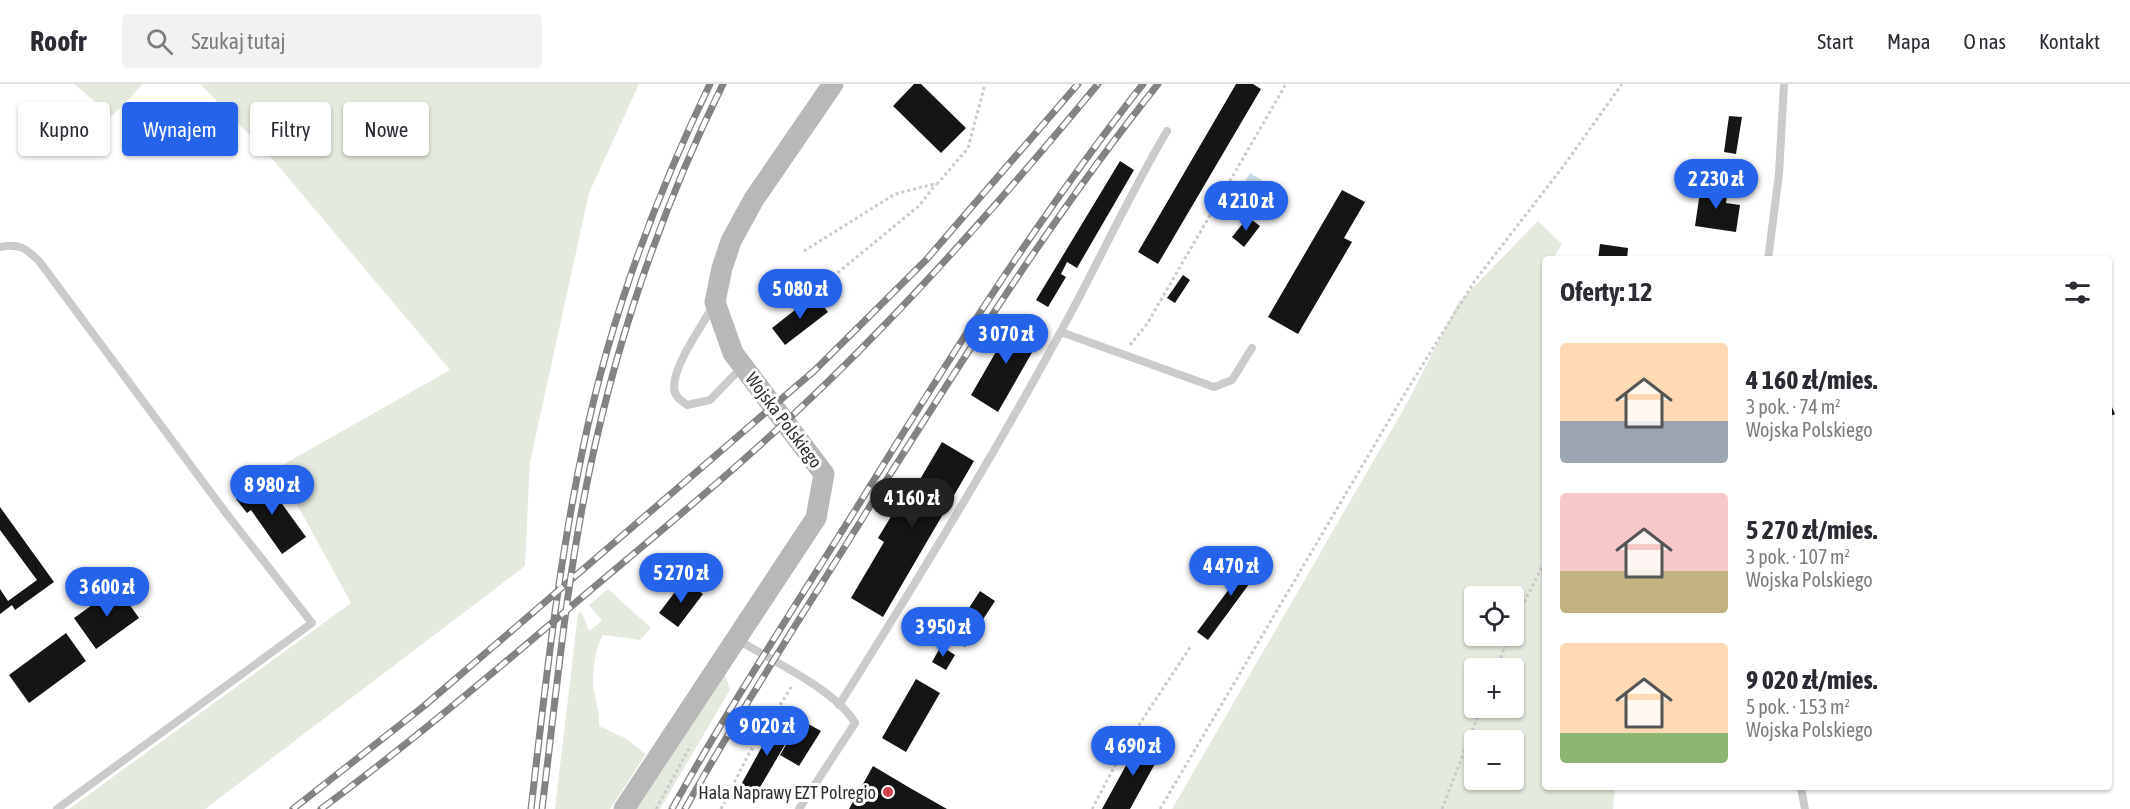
<!DOCTYPE html>
<html lang="pl">
<meta charset="utf-8">
<style>
body{margin:0;font-family:"Asap Condensed",sans-serif;background:#f2f2f3;color:#2b2b33;height:100vh;display:flex;flex-direction:column;font-size:22px;white-space:nowrap}
*{box-sizing:border-box;margin:0}
p{font-size:20px;color:#7c7c81}
.icon{flex:none;width:33px;height:33px;fill:none;stroke:currentColor;stroke-width:2;stroke-linecap:round;stroke-linejoin:round}
.map{position:relative;flex:1;overflow:hidden}
.sheet{position:absolute;left:1542px;top:172px;width:570px;height:534px;display:flex;flex-direction:column;background:#fff;border-radius:6px;box-shadow:0 2px 4px #0004}
.sheet>*{flex:none}
.guide{position:absolute;left:18px;top:18px;width:570px;height:54px;display:flex;gap:12px}
.fabs{position:absolute;left:1464px;top:502px;display:grid;gap:12px}
.fabs a{display:grid;place-items:center;width:60px;height:60px;border-radius:6px;background:#fff;box-shadow:0 2px 4px #0004;font-size:30px}
.price{position:absolute;translate:-50% -51px;padding:0 14px;border-radius:21px;background:#2563eb;color:#fff;font-size:20px;line-height:39px;filter:drop-shadow(0 2px 3px #0008)}
.price::after{content:'';position:absolute;left:50%;top:36px;width:18px;height:14px;margin-left:-9px;background:inherit;clip-path:polygon(0 0,100% 0,50% 100%)}
.price.active{background:#222;color:#fff}
ul{padding:0;list-style:none}
li{display:flex;align-items:center;gap:18px;height:150px;padding:0 18px}
li span{display:grid;place-items:center;flex:none;width:168px;height:120px;border-radius:6px;color:#555}
li>.icon{margin-inline-start:auto}
span .icon{width:72px;height:72px;fill:#fffc;stroke-width:1}
li b{font-size:26px}
h2{display:flex;justify-content:space-between;align-items:center;height:72px;padding:0 18px;font-size:26px}
.chip{padding:0 21px;border-radius:6px;background:#fff;box-shadow:0 2px 4px #0004;font-size:21px;line-height:54px}
.chip.active{background:#2563eb;color:#fff}
header{display:flex;align-items:center;gap:36px;box-sizing:border-box;height:84px;padding:0 30px;background:#fff;border-bottom:2px solid #e1e1e2}
header strong{font-size:28px}
nav{display:flex;gap:33px;margin-inline-start:auto;font-size:21px}
.search{width:420px;height:54px;background:#f2f2f3;display:flex;align-items:center;gap:15px;box-sizing:border-box;padding:0 21px;border-radius:6px;color:#7c7c81;font-size:22px}
.map>svg:first-child{display:block}
.green{fill:#e4eadd;fill-rule:evenodd}
.water{fill:#cbdde7}
.building{fill:#151515}
.lines{fill:none;stroke-linecap:round;stroke-linejoin:round}
.path{stroke:#cbcbcb;stroke-width:3;stroke-dasharray:3 3;stroke-linecap:butt}
.lane{stroke:#cbcbcb;stroke-width:8}
.secondary{stroke:#b8b8b8;stroke-width:21}
.rail-casing{stroke:#838383;stroke-width:7}
.rail{stroke:#fff;stroke-width:4.5;stroke-dasharray:14;stroke-linecap:butt}
.poi-dot{fill:#d1444e;stroke:#fff;stroke-width:2}
.labels{text-anchor:middle;dominant-baseline:central;stroke-width:6;stroke-linejoin:round;paint-order:stroke}
.street-label{font-size:18px;fill:#2e2e2e;stroke:#fff}
.poi-label{font-size:18px;fill:#2e2e2e;stroke:#fff;text-anchor:end}
</style>
<header>
<strong>Roofr</strong>
<div class="search"><svg class="icon" aria-label="search" viewBox="0 0 24 24"><circle cx="10" cy="10" r="6"/><path d="M15 15l6 6"/></svg>Szukaj tutaj</div>
<nav><a>Start</a><a>Mapa</a><a>O nas</a><a>Kontakt</a></nav>
</header>
<div class="map">
<svg width="2130" height="725" viewBox="0 0 2130 725">
<rect width="100%" height="100%" fill="#fff"/>
<path class="green" d="M74,0H143L112,32Z
M200,0H639L589,109L530,378L525,482L205,725H69L351,519L277,384L450,286L269,71Z
M1538,137L1562,160L1553,175L1545,176L1542,195L1545,200V704H1615L1613,725H1172L1407,319L1458,219ZM1474,513H1514V552H1474ZM1474,585H1514V624H1474ZM1474,657H1514V696H1474Z
M608,505L651,544L640,556L603,551C596,562 593,584 593,598C594,613 600,626 599,642L625,654L646,670L610,725H555L578,530L581,527L589,547L602,537L589,521Z
M723,585L730,606L660,725H636Z"/>
<path class="water" d="M1250,89L1277,105L1261,130L1235,114Z"/>
<path class="building" d="M914,0H921L966,44L941,69L893,22Z
M1236,0H1253L1261,5L1158,180L1138,168Z
M1729,32L1742,33L1736,70L1724,68Z
M1120,77L1134,86L1077,184L1067,178L1061,190L1066,193L1048,223L1036,216Z
M1701,101L1728,105L1726,119L1740,121L1736,148L1695,142Z
M1342,106L1365,118L1344,154L1352,158L1298,250L1268,233Z
M1248,133L1260,142L1244,163L1232,153Z
M1600,160L1628,164L1627,176H1598Z
M1183,191L1190,196L1175,219L1167,214Z
M814,211L828,228L785,261L772,244Z
M1015,235L1042,251L998,328L971,311Z
M2109,316L2115,330L2109,333Z
M942,358L974,377L883,533L851,514L884,458L878,454L904,411L909,414Z
M264,395L306,453L282,470L251,426L247,429L236,415Z
M0,423L54,498L15,526L12,521L0,530V505L8,517L37,496L0,446Z
M1256,469L1266,477L1208,556L1197,548Z
M684,496L703,510L678,543L659,529Z
M117,503L139,534L96,565L74,534Z
M980,507L995,517L965,563L950,553Z
M66,549L86,577L29,619L9,591Z
M941,562L955,571L946,586L932,578Z
M916,595L940,609L906,668L882,654Z
M780,630L797,640L752,717L737,708Z
M801,636L821,647L799,682L780,671Z
M1140,656L1162,667L1130,725H1102Z
M873,682L910,704L947,725H849Z"/>
<g class="lines">
<path class="path" d="M804,167L895,110L938,99L968,64L985,0
M819,204L919,122L936,100
M1130,261L1147,240L1286,0
M1514,540L1545,476
M1496,585L1509,552
M656,725L691,661
M721,725L747,673L792,602
M1092,725L1127,659L1191,562
M1160,725L1404,311L1474,198L1565,80L1622,0
M1442,725L1481,624"/>
<path class="lane" d="M0,163C18,159 26,164 39,177L226,429L312,539L57,725
M1768,176L1779,90L1784,0
M713,222C702,242 674,280 674,303C674,312 680,316 687,321L710,316L742,283
M1061,248L1214,303L1232,296L1252,264
M738,556C771,576 836,606 855,639L799,725
M839,621C916,499 992,375 1060,249C1097,182 1128,113 1167,47
M1801,704L1805,725"/>
<path class="secondary" d="M624,725L816,434L824,390L733,269L715,218L722,184L731,157L754,115L833,0"/>
<defs>
<path id="rail" d="M293,725L424,622L814,287L926,176L1078,0
M321,725C413,657 500,583 587,509C663,445 741,381 813,312C915,215 1008,109 1098,0
M531,725C545,604 558,483 583,364C609,238 654,116 710,0
M542,725C556,613 566,499 589,389C617,254 662,124 723,0
M672,725C730,621 796,521 859,420C948,276 1038,133 1143,0
M685,725C742,623 806,526 867,427C959,281 1050,135 1158,0"/>
</defs>
<use href="#rail" class="rail-casing"/>
<use href="#rail" class="rail"/>
</g>
<circle class="poi-dot" cx="888" cy="708" r="6"/>
<g class="labels">
<g class="street-label">
<text transform="translate(784 336) rotate(53)">Wojska Polskiego</text>
</g>
<g class="poi-label">
<text x="876" y="708">Hala Naprawy EZT Polregio</text>
</g>
</g>
</svg>
<div class="fabs">
<a><svg class="icon" aria-label="locate" viewBox="0 0 24 24"><circle cx="12" cy="12" r="6"/><path d="M12 2v4M12 18v4M2 12h4M18 12h4"/></svg></a>
<a>+</a>
<a>−</a>
</div>
<b class="price" style="left:1716px;top:126px">2 230 zł</b>
<b class="price" style="left:1246px;top:148px">4 210 zł</b>
<b class="price" style="left:800px;top:236px">5 080 zł</b>
<b class="price" style="left:1006px;top:281px">3 070 zł</b>
<b class="price" style="left:272px;top:432px">8 980 zł</b>
<b class="price active" style="left:912px;top:445px">4 160 zł</b>
<b class="price" style="left:1231px;top:513px">4 470 zł</b>
<b class="price" style="left:681px;top:520px">5 270 zł</b>
<b class="price" style="left:107px;top:534px">3 600 zł</b>
<b class="price" style="left:943px;top:574px">3 950 zł</b>
<b class="price" style="left:767px;top:673px">9 020 zł</b>
<b class="price" style="left:1133px;top:693px">4 690 zł</b>
<div class="guide">
<a class="chip">Kupno</a>
<a class="chip active">Wynajem</a>
<a class="chip">Filtry</a>
<a class="chip">Nowe</a>
</div>
<section class="sheet">
<h2>Oferty: 12<svg class="icon" aria-label="filters" viewBox="0 0 24 24"><path d="M4 7h16M4 17h16"/><circle cx="9" cy="7" r="2"/><circle cx="15" cy="17" r="2"/></svg></h2>
<ul>
<li><span style="background:linear-gradient(#ffd9b3 65%,#9aa5b1 0)"><svg class="icon" aria-label="home" viewBox="0 0 24 24"><path d="M3 11l9-7 9 7M6 9v11h12V9"/></svg></span><div><b>4 160 zł/mies.</b><p>3 pok. · 74 m²</p><p>Wojska Polskiego</p></div></li>
<li><span style="background:linear-gradient(#f6c9c9 65%,#c2b280 0)"><svg class="icon" aria-label="home" viewBox="0 0 24 24"><path d="M3 11l9-7 9 7M6 9v11h12V9"/></svg></span><div><b>5 270 zł/mies.</b><p>3 pok. · 107 m²</p><p>Wojska Polskiego</p></div></li>
<li><span style="background:linear-gradient(#ffd9b3 75%,#8fb573 0)"><svg class="icon" aria-label="home" viewBox="0 0 24 24"><path d="M3 11l9-7 9 7M6 9v11h12V9"/></svg></span><div><b>9 020 zł/mies.</b><p>5 pok. · 153 m²</p><p>Wojska Polskiego</p></div></li>
</ul>
</section>
</div>
